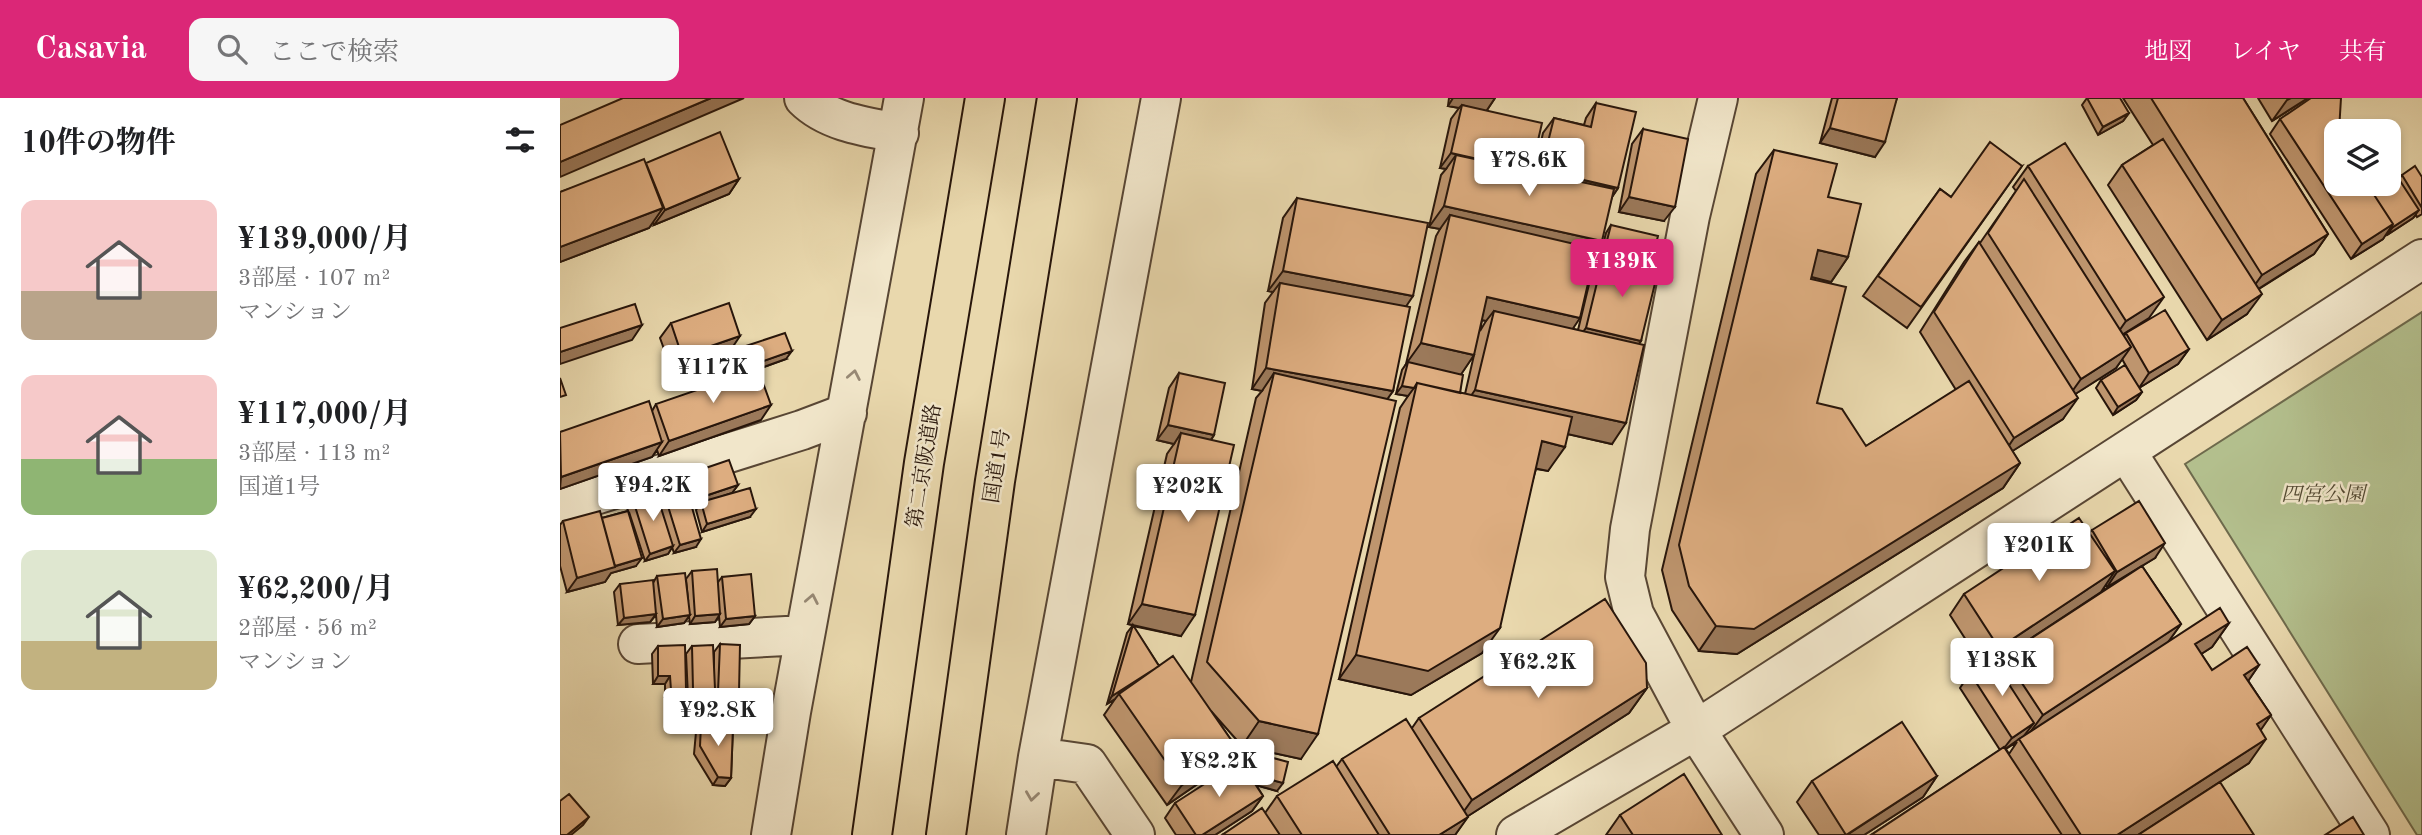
<!DOCTYPE html>
<html lang="ja">
<meta charset="utf-8">
<style>
body{margin:0;font-family:"Old Standard TT","Noto Serif JP",serif;background:#f6f6f6;color:#202124;height:100vh;display:flex;flex-direction:column;font-size:26px;white-space:nowrap}
*{box-sizing:border-box;margin:0}
p{font-size:23px;color:#757577}
.icon{flex:none;width:38px;height:38px;fill:none;stroke:currentColor;stroke-width:2;stroke-linecap:round;stroke-linejoin:round}
.map{position:relative;flex:1;overflow:hidden}
.panel{display:flex;flex-direction:column;background:#fff;width:560px}
.panel>*{flex:none}
.buttons{position:absolute;left:1764px;top:21px;display:grid;gap:14px}
.buttons a{display:grid;place-items:center;width:77px;height:77px;border-radius:14px;background:#fff;box-shadow:0 4px 10px #0003;font-size:35px}
.price{position:absolute;translate:-50% -60px;padding:0 16px;border-radius:7px;background:#fff;color:#222;font-size:23px;line-height:46px;filter:drop-shadow(0 2px 4px #0008)}
.price::after{content:'';position:absolute;left:50%;top:42px;width:21px;height:16px;margin-left:-10px;background:inherit;clip-path:polygon(0 0,100% 0,50% 100%)}
.price.selected{background:#db2777;color:#fff}
ul{padding:0;list-style:none}
li{display:flex;align-items:center;gap:21px;height:175px;padding:0 21px}
li span{display:grid;place-items:center;flex:none;width:196px;height:140px;border-radius:14px;color:#555}
li>.icon{margin-inline-start:auto}
span .icon{width:84px;height:84px;fill:#fffc;stroke-width:1}
li b{font-size:30px}
h2{display:flex;justify-content:space-between;align-items:center;height:84px;padding:0 21px;font-size:30px}
header{display:flex;align-items:center;gap:42px;box-sizing:border-box;height:98px;padding:0 35px;background:#db2777;color:#fff}
header strong{font-size:33px}
nav{display:flex;gap:38px;margin-inline-start:auto;font-size:24px}
.search{width:490px;height:63px;background:#f6f6f6;display:flex;align-items:center;gap:18px;box-sizing:border-box;padding:0 24px;border-radius:14px;color:#757577;font-size:26px}
main{display:flex;flex:1;min-height:0}
.map>svg:first-child{display:block}
.green{fill:#b3bf8d;stroke:#6e6a4c;stroke-width:2}
.lines{fill:none;stroke-linecap:round;stroke-linejoin:round}
.minor-casing{stroke:#584634;stroke-width:42}
.highway-casing{stroke:#28160b;stroke-width:42}
.minor{stroke:#f1e6ca;stroke-width:38}
.highway{stroke:#e9d8ad;stroke-width:38}
.wall{fill:#be956e;stroke:#28160b;stroke-width:2;fill-rule:evenodd}
.shaded-wall{fill:#9b795a;stroke:#28160b;stroke-width:2}
.building{fill:#ddad80;stroke:#28160b;stroke-width:2}
.oneway{stroke:#978874}
.labels{text-anchor:middle;dominant-baseline:central;stroke-width:5;stroke-linejoin:round;paint-order:stroke}
.street-label{font-size:21px;fill:#28160b;stroke:#f1e6ca}
.park-label{font-size:21px;font-style:italic;fill:#524932;stroke:#f1e6ca}
</style>
<header>
<strong>Casavia</strong>
<div class="search"><svg class="icon" aria-label="search" viewBox="0 0 24 24"><circle cx="10" cy="10" r="6"/><path d="M15 15l6 6"/></svg>ここで検索</div>
<nav><a>地図</a><a>レイヤ</a><a>共有</a></nav>
</header>
<main>
<section class="panel">
<h2>10件の物件<svg class="icon" aria-label="filters" viewBox="0 0 24 24"><path d="M4 7h16M4 17h16"/><circle cx="9" cy="7" r="2"/><circle cx="15" cy="17" r="2"/></svg></h2>
<ul>
<li><span style="background:linear-gradient(#f6c9c9 65%,#b9a48a 0)"><svg class="icon" aria-label="home" viewBox="0 0 24 24"><path d="M3 11l9-7 9 7M6 9v11h12V9"/></svg></span><div><b>¥139,000/月</b><p>3部屋 · 107 m²</p><p>マンション</p></div></li>
<li><span style="background:linear-gradient(#f6c9c9 60%,#8fb573 0)"><svg class="icon" aria-label="home" viewBox="0 0 24 24"><path d="M3 11l9-7 9 7M6 9v11h12V9"/></svg></span><div><b>¥117,000/月</b><p>3部屋 · 113 m²</p><p>国道1号</p></div></li>
<li><span style="background:linear-gradient(#dfe7d0 65%,#c2b280 0)"><svg class="icon" aria-label="home" viewBox="0 0 24 24"><path d="M3 11l9-7 9 7M6 9v11h12V9"/></svg></span><div><b>¥62,200/月</b><p>2部屋 · 56 m²</p><p>マンション</p></div></li>
</ul>
</section>
<div class="map">
<svg width="1862" height="737" viewBox="0 0 1862 737">
<rect width="100%" height="100%" fill="#e9d8ad"/>
<filter id="stains"><feTurbulence type="fractalNoise" baseFrequency=".00286" numOctaves="4"/><feColorMatrix values="0 0 0 0 .2 0 0 0 0 .09 0 0 0 0 .02 0 0 0 .5 -.17"/></filter>
<radialGradient id="worn" r=".72"><stop offset=".6" stop-color="#630" stop-opacity="0"/><stop offset="1" stop-color="#630" stop-opacity=".3"/></radialGradient>
<path class="green" d="M1862,214V737H1857L1625,366Z"/>
<g class="lines">
<defs>
<path id="minor" d="M244,0C268,24 306,29 339,35
M1158,0L1130,118L1070,431L1065,479L1074,516L1136,632L1204,737
M1566,353L1810,737
M0,408L242,332L287,315
M78,546L245,537
M478,659L527,666L575,737
M211,737L231,614L344,0
M466,737L478,659L601,0
M956,737L1136,632L1862,161"/>
<path id="highway" d="M312,737L364,365L425,0
M386,737L435,383L497,0"/>
</defs>
<use href="#minor" class="minor-casing"/>
<use href="#highway" class="highway-casing"/>
<use href="#minor" class="minor"/>
<use href="#highway" class="highway"/>
</g>
<path class="wall" d="M889,0H935L927,12L971,73L974,74L983,35L994,20L1024,27L1026,20L1036,5L1058,90L1052,99L1013,231L1018,232L1032,174L1038,166L1046,135L1051,127L1089,171L1081,243L1079,245L1052,346L1008,336L988,373L976,371L922,555L851,597L779,581L840,310L848,298L836,296L842,272L846,266L876,138L880,131L869,129L881,77L886,71L880,70L891,21L899,10L888,8ZM922,222L926,223L920,233ZM914,257L905,296L900,295L901,276Z
M1272,0H1337L1315,59L1260,45Z
M1527,0L1569,15L1563,23L1538,37L1522,7Z
M1563,0H1683L1768,136L1754,156L1699,191L1687,216L1647,242L1548,87L1562,67L1593,47Z
M1698,0H1748L1712,23Z
M1720,21L1779,33L1776,86H1829L1839,81L1842,77L1862,79V116L1857,119L1856,117L1853,120L1827,137L1826,135L1823,141L1791,161L1710,36Z
M1083,31L1104,123L1059,114L1072,46Z
M1214,52L1268,99L1288,159L1271,184L1251,179L1257,305L1306,348L1396,292L1360,234L1404,164L1419,144L1420,145L1456,93L1453,89L1468,68L1589,220L1563,237L1564,238L1566,235L1629,251L1618,266L1579,290L1582,294L1576,302L1553,317L1536,290L1541,282L1575,284L1562,261L1556,270L1515,296L1503,321L1452,353L1460,365L1443,390L1177,556L1139,553L1112,512L1102,472L1196,76Z
M85,65L179,81L169,96L94,127L93,124L89,130L0,164V94Z
M1462,68L1347,230L1303,198L1380,91L1391,99Z
M737,100L846,208L833,293L827,301L741,661L682,648L651,613L676,649L662,669L607,707L544,617L555,601L547,606L567,535L573,527L568,526L607,356L614,346L597,342L609,290L619,275L654,337L651,342L621,538L573,528L599,568L631,584L696,300L702,293L692,291L705,205L713,194L708,193L723,120Z
M111,225L170,253L112,273L100,240Z
M183,249L226,261L184,276L181,268L176,276L129,290L124,275L130,267L178,255Z
M96,306L201,322L99,358L97,352L92,359L0,391V334L92,313Z
M131,375L178,387L172,395L190,419L142,434L136,412L140,406L134,408L125,383Z
M103,392L136,449L114,455L112,449L108,456L85,463L69,414L76,468L51,475L45,484L7,494L0,468V427L3,423L42,420L68,413L67,410L73,402L98,400Z
M1532,432L1595,460L1582,468L1621,526L1608,544L1669,525L1652,549L1641,556L1652,572L1699,567L1688,583L1711,617L1700,632L1689,665L1579,736L1694,737H1311L1440,652L1400,590L1410,575L1422,567L1390,517L1404,496L1529,435ZM1580,469L1541,494L1546,487L1547,489ZM1443,558L1437,568L1434,564ZM1457,644L1449,656L1446,651Z
M132,473L158,484L162,479L195,518L189,526L160,529L159,518L155,524L130,526L129,518L124,525L97,529L96,517L90,524L58,527L54,494L60,486L93,485L97,478L128,501L126,481Z
M160,546L175,600L176,624L173,629L171,680L165,688L153,687L134,656L136,634L119,635L117,610L123,602L153,601V592L149,598L128,599L126,556L132,548L154,570V554Z
M98,548L126,591L121,599H105V586H93L92,556Z
M1087,590L1069,615L908,718L895,737H662L705,715L717,698L776,669L782,661L852,630L859,620Z
M695,655L717,693L696,687L703,698L692,713L655,737H616L605,720L615,705L687,673L689,663Z
M1377,678L1363,699L1304,737H1259L1237,704L1252,683Z
M1060,717L1162,737H1046Z"/>
<path class="shaded-wall" d="M151,0H184L0,79V64Z
M893,0H935L925,15L902,7L899,10L888,8Z
M1731,0H1748L1712,23L1727,2Z
M1569,15L1563,23L1538,37L1543,29Z
M1270,30L1325,44L1315,59L1260,45Z
M891,55L971,73L896,57L886,71L880,70Z
M981,72L1058,90L1048,105L971,87Z
M179,81L169,96L94,127L105,112Z
M1069,99L1115,109L1104,123L1059,114Z
M884,108L1042,143L1028,163L890,117L880,131L869,129Z
M103,110L89,130L0,164V149Z
M1859,112L1853,120L1827,137L1833,129Z
M1833,126L1823,141L1791,161L1802,146Z
M1768,136L1754,156L1687,198L1702,177Z
M1258,152L1288,159L1271,184L1240,176Z
M1043,158L1090,169L1085,177L1043,160L1038,166Z
M723,173L853,198L839,219L720,185L713,194L708,193Z
M1702,196L1687,216L1647,242L1662,222Z
M927,199L1020,220L1006,241L934,213L926,223L913,220Z
M1604,199L1589,220L1552,243L1566,223Z
M82,227L72,242L0,266V254Z
M1026,230L1081,243L1070,258L1015,245Z
M180,238L170,253L112,273L122,258Z
M861,245L914,257L900,278L846,266Z
M1571,249L1556,270L1506,302L1521,281Z
M1629,251L1618,266L1579,290L1589,275Z
M232,253L226,261L184,276L189,268Z
M182,268L176,276L129,290L135,282Z
M706,270L833,293L819,313L714,275L702,293L692,291Z
M842,288L854,290L848,298L836,296Z
M915,292L1066,325L1052,346L901,312Z
M1582,294L1576,302L1553,317L1558,309Z
M1518,300L1503,321L1440,361L1454,340Z
M211,307L201,322L99,358L109,343Z
M608,327L654,337L644,352L621,335L614,346L597,342Z
M982,343L1005,349L988,373L964,368Z
M102,344L92,359L0,391L1,379Z
M1460,365L1443,390L1177,556L1139,553L1156,528Z
M178,387L172,395L134,408L139,400Z
M196,411L190,419L142,434L147,426Z
M141,441L136,449L114,455L120,447Z
M1605,445L1595,460L1547,489L1557,474Z
M113,448L108,456L85,463L90,456Z
M82,460L76,468L51,475L45,484L7,494L17,480Z
M1555,473L1541,494L1425,571L1439,550Z
M582,506L635,517L621,538L568,526Z
M96,516L90,524L58,527L64,520Z
M160,516L155,524L130,526L135,518Z
M130,517L124,525L97,529L103,521Z
M195,518L189,526L160,529L166,521Z
M1669,525L1652,549L1618,571L1635,546Z
M1621,526L1606,547L1468,637L1483,617Z
M940,530L922,555L851,597L779,581L796,557Z
M1699,567L1682,592L1684,577Z
M599,568L559,596L555,601L547,606L552,598Z
M98,578H110L105,586H93Z
M1087,590L1069,615L894,727L912,702Z
M126,591L121,599H105L111,592Z
M133,591H155L149,598L128,599Z
M158,594H179L173,602H153Z
M1711,617L1694,642L1697,626Z
M699,623L758,636L741,661L682,648Z
M176,624L171,632L141,627L136,634L119,635L124,627Z
M1474,625L1463,639L1459,641L1441,654L1452,640Z
M1706,641L1689,665L1578,737H1557Z
M676,649L662,669L607,707L622,687Z
M689,676L723,685L717,693L684,684Z
M1377,678L1363,699L1304,737H1287Z
M158,679L171,680L165,688L153,687Z
M703,698L692,713L655,737H642Z
M29,719L23,727L11,737H7Z
M908,719L895,737H879Z"/>
<path class="building" d="M63,0H151L0,64V27Z
M1278,0H1337L1325,44L1270,30Z
M1527,0H1560L1569,15L1543,29Z
M1591,0H1683L1768,136L1702,177Z
M1751,0H1781L1779,33H1776V86H1807L1833,126L1802,146L1720,21Z
M1036,5L1076,14L1058,90L981,72L994,20L1031,29Z
M902,7L982,25L971,73L891,55Z
M1083,31L1128,41L1115,109L1069,99Z
M160,34L179,81L105,112L86,65Z
M1603,41L1702,196L1662,222L1562,67Z
M1430,44L1462,68L1361,209L1318,178L1380,91L1391,99Z
M1505,45L1604,199L1566,223L1468,68Z
M1214,52L1277,66L1268,99L1301,106L1288,159L1258,152L1251,181L1286,189L1257,305L1282,311L1306,348L1409,283L1460,365L1194,531L1156,528L1129,488L1119,447Z
M896,57L1054,91L1042,143L884,108Z
M84,61L103,110L0,149V94Z
M1855,68L1862,79V110L1842,77Z
M1831,69L1859,112L1833,129L1832,127L1833,126L1807,86H1829V71Z
M1464,81L1571,249L1521,281L1428,135Z
M737,100L868,125L853,198L723,173Z
M890,117L1036,151L1020,220L927,199L914,257L861,245Z
M1051,127L1098,138L1090,169L1043,158Z
M1419,144L1518,300L1454,340L1374,214Z
M1043,160L1098,173L1081,243L1026,230Z
M720,185L850,209L833,293L706,270Z
M169,205L180,238L122,258L111,225Z
M75,206L82,227L0,254V230Z
M1605,212L1629,251L1589,275L1566,235Z
M934,213L1084,247L1066,325L915,292Z
M225,235L232,253L189,268L183,249Z
M178,254L182,268L135,282L130,267Z
M848,264L903,277L900,295L857,285L854,290L842,288Z
M1565,267L1582,294L1558,309L1541,282Z
M198,271L211,307L109,343L96,306Z
M619,275L665,285L654,337L608,327Z
M714,275L836,303L758,636L699,623L647,564Z
M0,280L6,297L0,299Z
M857,285L1012,319L1005,349L982,343L940,530L868,573L796,557Z
M89,303L102,344L1,379L0,334Z
M621,335L674,347L635,517L582,506Z
M169,362L178,387L139,400L131,375Z
M125,385L141,441L120,447L103,392Z
M190,390L196,411L147,426L141,404Z
M96,394L113,448L90,456L73,402Z
M1579,403L1605,445L1557,474L1532,432Z
M40,413L55,469L17,480L3,423Z
M68,413L82,460L55,468L42,420Z
M1519,420L1555,473L1439,550L1404,496Z
M1582,468L1621,526L1483,617L1444,558Z
M157,471L160,516L135,518L132,473Z
M125,475L130,517L103,521L97,478Z
M191,476L195,518L166,521L162,479Z
M93,482L96,516L64,520L60,486Z
M1045,501L1086,565L1087,590L912,702L859,620Z
M1660,510L1669,525L1635,546L1652,572L1687,549L1699,567L1684,577L1711,617L1697,626L1706,641L1557,737H1521L1459,641Z
M573,527L599,568L552,598Z
M160,546L180,547L179,594H158Z
M125,547L126,591L111,592L110,578H98V548Z
M153,547L155,591H133L132,548Z
M613,558L676,649L622,687L559,596Z
M1432,560L1474,625L1452,640L1410,575Z
M175,599L176,624L124,627L123,602Z
M846,621L908,719L879,737H830L782,661Z
M1342,624L1377,678L1286,737L1252,683Z
M141,627L173,629L171,680L158,679L140,648Z
M1444,649L1502,737H1311Z
M695,655L728,664L723,685L689,676Z
M680,663L703,698L642,737H636L615,705Z
M773,663L819,737H742L717,698Z
M1124,676L1162,737H1073L1060,717Z
M1660,684L1694,737H1578Z
M9,696L29,719L7,737H0V703Z
M702,710L720,737H662Z
M1793,719L1804,737H1765Z"/>
<defs><path id="oneway-chevron" d="M-2-3.5L2.5 0L-2 3.5" fill="none" stroke-width="1.6" stroke-linecap="round" stroke-linejoin="round" transform="scale(1.75)"/></defs>
<g class="oneway">
<use href="#oneway-chevron" transform="translate(294 277) rotate(-79)"/>
<use href="#oneway-chevron" transform="translate(252 501) rotate(-79)"/>
<use href="#oneway-chevron" transform="translate(472 698) rotate(98)"/>
</g>
<g class="labels">
<g class="street-label">
<text transform="translate(365 368) rotate(-81)">第二京阪道路</text>
<text transform="translate(438 368) rotate(-81)">国道1号</text>
</g>
<g class="park-label">
<text x="1763" y="397">四宮公園</text>
</g>
</g>
<rect width="100%" height="100%" filter="url(#stains)"/>
<rect width="100%" height="100%" fill="url(#worn)"/>
</svg>
<div class="buttons">
<a><svg class="icon" aria-label="layers" viewBox="0 0 24 24"><path d="M12 4l9 5-9 5-9-5zM3 14l9 5 9-5"/></svg></a>
</div>
<b class="price" style="left:969px;top:100px">¥78.6K</b>
<b class="price selected" style="left:1062px;top:201px">¥139K</b>
<b class="price" style="left:153px;top:307px">¥117K</b>
<b class="price" style="left:93px;top:425px">¥94.2K</b>
<b class="price" style="left:628px;top:426px">¥202K</b>
<b class="price" style="left:1479px;top:485px">¥201K</b>
<b class="price" style="left:1442px;top:600px">¥138K</b>
<b class="price" style="left:978px;top:602px">¥62.2K</b>
<b class="price" style="left:158px;top:650px">¥92.8K</b>
<b class="price" style="left:659px;top:701px">¥82.2K</b>
</div>
</main>
